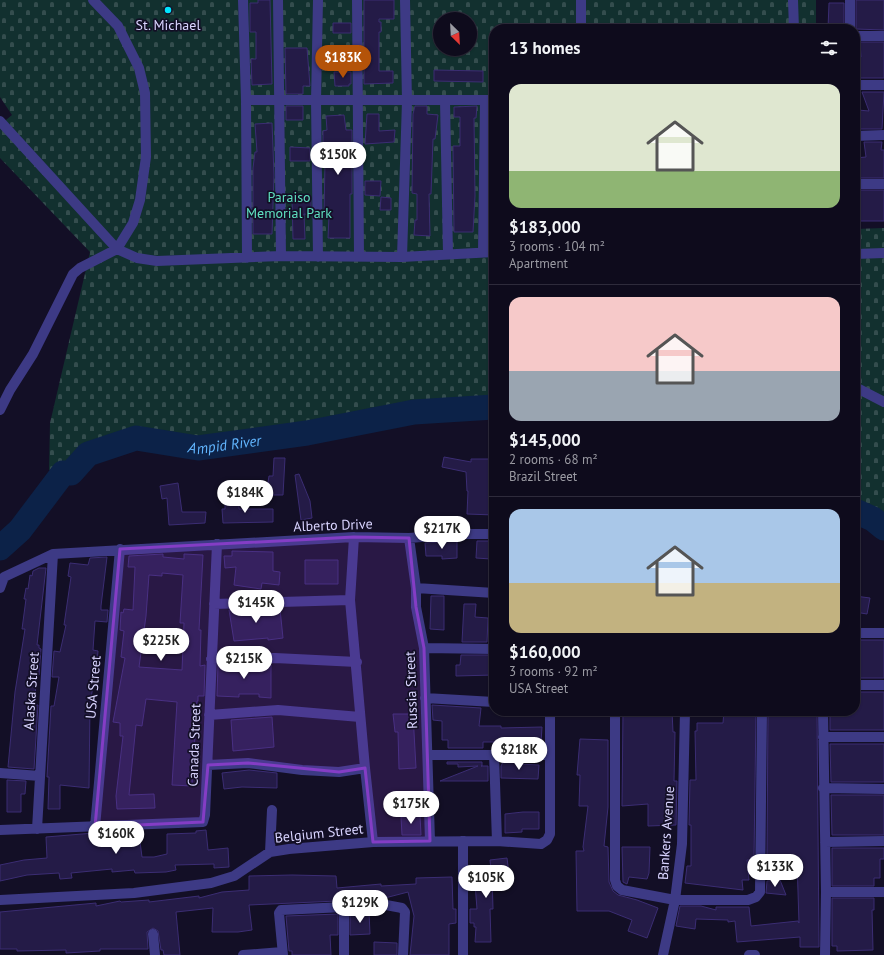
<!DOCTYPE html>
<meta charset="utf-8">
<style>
body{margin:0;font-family:"PT Sans",sans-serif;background:#1c1929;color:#f1f3f6;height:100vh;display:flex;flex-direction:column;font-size:15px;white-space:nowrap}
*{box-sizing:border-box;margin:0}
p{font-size:13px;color:#9b9ba3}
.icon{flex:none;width:22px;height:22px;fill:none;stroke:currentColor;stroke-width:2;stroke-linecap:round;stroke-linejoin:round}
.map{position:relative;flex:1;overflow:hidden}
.details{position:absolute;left:489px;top:24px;width:371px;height:692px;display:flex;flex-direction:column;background:#0e0b1c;border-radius:16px;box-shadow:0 1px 3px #0004,0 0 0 1px #2e2b3b}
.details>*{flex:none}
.needle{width:26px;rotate:156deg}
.controls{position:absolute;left:433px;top:12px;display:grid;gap:8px}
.controls a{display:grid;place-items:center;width:44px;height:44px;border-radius:50%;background:#0e0b1c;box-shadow:0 1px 3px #0004,0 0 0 1px #2e2b3b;font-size:20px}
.price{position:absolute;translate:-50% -34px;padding:0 9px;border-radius:14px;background:#fff;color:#222;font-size:13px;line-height:26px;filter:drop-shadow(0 1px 2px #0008)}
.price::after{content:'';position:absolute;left:50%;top:24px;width:12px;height:9px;margin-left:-6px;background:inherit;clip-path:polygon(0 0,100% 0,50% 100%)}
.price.on{background:#b45309;color:#fff}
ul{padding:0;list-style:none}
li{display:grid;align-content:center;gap:8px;height:212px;padding:0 20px}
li+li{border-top:1px solid #2e2b3b}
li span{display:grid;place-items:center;height:124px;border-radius:12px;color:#555}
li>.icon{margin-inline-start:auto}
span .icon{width:72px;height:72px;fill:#fffc;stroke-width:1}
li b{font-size:17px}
h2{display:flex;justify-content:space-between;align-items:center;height:48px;padding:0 20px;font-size:17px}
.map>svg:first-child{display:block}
.cemetery{fill:url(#cemetery-stones);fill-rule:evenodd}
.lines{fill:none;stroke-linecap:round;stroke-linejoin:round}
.river{stroke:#0c2248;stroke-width:25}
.building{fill:#241b47;stroke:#3b2d73;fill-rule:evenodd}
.minor{stroke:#3d3a85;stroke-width:10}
.marked{fill:#843dc5;fill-opacity:0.2;stroke:#843dc5;stroke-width:3;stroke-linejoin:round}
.poi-dot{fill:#00e5ff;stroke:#130f26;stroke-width:1.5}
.labels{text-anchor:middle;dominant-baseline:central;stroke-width:3.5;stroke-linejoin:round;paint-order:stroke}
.poi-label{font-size:14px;fill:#d9d4ff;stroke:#130f26}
.park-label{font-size:14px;fill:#5fe0c0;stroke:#130f26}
.street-label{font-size:14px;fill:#d9d4ff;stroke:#130f26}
.water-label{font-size:15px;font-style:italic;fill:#62b6ff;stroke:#130f26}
</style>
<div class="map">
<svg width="884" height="955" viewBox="0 0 884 955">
<defs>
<pattern id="cemetery-stones" width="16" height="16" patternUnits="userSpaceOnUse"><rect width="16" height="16" fill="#12302f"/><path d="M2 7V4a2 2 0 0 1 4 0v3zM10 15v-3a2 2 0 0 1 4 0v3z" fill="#344d4e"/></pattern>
</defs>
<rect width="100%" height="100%" fill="#130f26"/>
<path class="cemetery" d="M0,0H816V29H494V407L414,412L307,433L198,448L136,438L88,454L71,473L49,470L50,423L90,252L0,158V125L12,115L0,97ZM440,19H470V49H440Z
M884,228V528L873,519L855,511V229Z"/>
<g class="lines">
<g class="river">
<path d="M855,511L873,519L884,528"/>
<path id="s1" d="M0,548L20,530L63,473H71L88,454L136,438L198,448L307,433L414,412L494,407"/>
</g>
</g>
<path class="building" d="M258,0H270L272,84L252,85L251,59H256V32H250V3H258Z
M364,0H394V19H379V22H381V32H379V71H393V83L364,84Z
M856,0H884V30L856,29Z
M829,3H844V29H828Z
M333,23H351V33H333Z
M860,42H884V78H856L855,57H861Z
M285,48H307L310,86H303V94H286Z
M434,70L483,71V82L434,81Z
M334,72H351V84H349V86H335Z
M862,92H884L882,129H858V110L869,111Z
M286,106H303V120H286Z
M415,106H427V114L438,115L435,139H433L431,194H429L430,236L414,235L415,220H417V194L412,193L413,114Z
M477,106L476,118H474L475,196L473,232H454L453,146H460V117H454V107Z
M367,114H379V131L395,130L394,142L365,144Z
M344,115L346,130H352V194H350V238H328L329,216H324L325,162H323V131L327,130L326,116Z
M272,123L274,175L272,234H253V168L255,152H257L255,124Z
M864,142H882L881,150H884V178H855V158L866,157Z
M290,147L310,148V161H290Z
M365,181H381L380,196L365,195Z
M855,190H884V221H855Z
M381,197L391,198V210H380Z
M292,198L311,200V215L304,214L305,239H293Z
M444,457L471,462V459H494V515L467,514L468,491H467L466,472L442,467Z
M274,458H285L283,495H266L269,476H273Z
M299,474L310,501L312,518L301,520L295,475Z
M178,483L182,512H206L205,523L169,525L167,498L162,499L160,486Z
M239,498V509H273V522L223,523L222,509H225V499Z
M457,541V558L442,559V556H426L425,543Z
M477,541H492L491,559L476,558Z
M232,551L273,552V571L280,572L279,585L262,583L261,589L234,585L236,567L225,568L224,556H232Z
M163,554V557L184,559V554L203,555L199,630H201L200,666L205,665L204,696H198V701H197L192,786L172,785L177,702L146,699L142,726L136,725L129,795L154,794L155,808L117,809L116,796L123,736H120V723L113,722L125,658L121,657L124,631L120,630L121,612L123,613L124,609L133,610L135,567H128L129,556ZM162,573L183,575L180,623H184L182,670L139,667L146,616L149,575L162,576Z
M107,557L101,606V610H108L107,622L95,621L93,650L98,651L97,662L90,704L89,788L60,785V809H48L49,777H47L51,706H54L59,677H52L54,651L60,652L66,625H64L71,577L68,576L70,563L88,565L90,558Z
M305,560H338V584H305Z
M39,568H46L37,645H39V648L41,649L39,675H37L34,705H38L34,769L8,767L15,692L25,629H22L26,599H24L26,588L28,589L30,575L32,576L33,571Z
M431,596H444V630L430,629Z
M855,596L870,598L867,614L855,612Z
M464,604H476L475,617L488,618L487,642H462Z
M280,609L283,638L268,640V638L234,641L229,610Z
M855,640H884V678H855Z
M461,655H494V675L456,676V665H460Z
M218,665H271V698L259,697V694H239V697L217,696Z
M855,692H884V730H830V711H855Z
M432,705L481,708L479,726H501V728L542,727L541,743H521L520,748H505L506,742H483V748H448V740H442V721L433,720Z
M646,711H672L673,732H675L674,781H677L676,825L648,826V804L622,806L623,712L646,713Z
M724,711H756L754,857H751V860H747L749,880H742L743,890L685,883L687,866H691V825H689L690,780H696L695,731H697V723H723Z
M768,711H817L819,947H800V937L737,942L735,921L728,922V920L696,919L695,929L676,926L680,906H701L716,910V907H749L751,926L798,921L799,923L797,860L767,858Z
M393,714H413L416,768L399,769L398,732H395Z
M272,717L274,747L233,751L231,720Z
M580,739L608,740V807L604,846L608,847L609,882L613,891L618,895L637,900L658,908L647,938L628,931L632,920L609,911H577L576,851H584L583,847L588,806H579L580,775H577Z
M830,744H884V782H831Z
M447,762H482V766H481H488V781H440L478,766L458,767V764H447Z
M503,762H519V764L539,765L538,779L501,778V766Z
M249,770L277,773V788L242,787L224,789L222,773Z
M7,780L26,781L25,794H21V812H7Z
M831,795H884V835H832Z
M523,812H539V829H522V832L505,833V814Z
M420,815L421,835H402L401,817Z
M206,830L208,850L228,848L229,867L214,868V864L175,865L176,870L166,872L135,873L134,870L112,872V869L71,873L72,878L60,879L59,873L27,875L0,881V865L24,860L47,858L46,837L106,832V834H122V836L139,834L142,857H154L167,854V834L196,833V831Z
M622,847H650L649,873L647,879L629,877L627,884L623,882Z
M832,848H884V859H880V878H874V886H832Z
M507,858L509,874L492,876L493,909H490L491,942H475L476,927H474V923H470V909H477L474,871L491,870L490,860Z
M292,875L336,876L337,888L381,884V886L416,884V878L452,877L453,909H456V923L449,924V955H410L414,916L408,892L381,899L249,905L252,930L238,932H212L213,908L176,912L180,955H164L163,950H161L158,931L153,928L147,932L148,949H100V951L66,953V950L17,951V949H0V912L96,903V906L120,901L121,902L149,900V902L199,896V898L222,892L249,890V876Z
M780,880L786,895L766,893L767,881Z
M832,898H874V910H872L873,950L837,951V946H832Z
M369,912L370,934L350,935V913Z
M338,914V935H330L331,955H292V951H289L286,916Z
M374,942L397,943V955H374Z"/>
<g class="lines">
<path class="minor" d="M243,0L246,100L247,258
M278,0L281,256
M357,0L359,255
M793,0L794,29
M850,0V29
M581,29V0
M855,36H884
M855,85H884
M246,100H494
M445,101L448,254
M0,121L117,249L137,258L157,261L281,256L402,257L494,252
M855,136L884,135
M855,184H884
M483,252L485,100
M855,254L884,253
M318,257L316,101L318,0
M402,257L407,101L405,0
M855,387L884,402
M0,410L10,390L33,354L73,274L80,268L117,249L133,223L140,200L146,157L145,93L139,68L118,26L93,0
M354,537L350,600L365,768L373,842
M409,538L416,588V607L424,648L430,841
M0,588L4,577L53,554L354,537L409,538L459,534H494
M416,588L494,593
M214,604L350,600
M855,633H884
M424,648L494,649
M211,659L275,658L357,662
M855,685H884
M425,698L494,702
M615,711V880L617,886L622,890L675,900H748L756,897L760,892L762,711
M823,711L826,892L825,955
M209,715L278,710L360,717
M823,737H884
M494,754L497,841
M428,755H549
M208,765L248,763L302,770L339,772L365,768
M0,773L40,776
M823,788L884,789
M95,827L120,549
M37,829L53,554
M0,830L203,822L205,815L217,544
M825,842L884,841
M270,852L272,810
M826,892H884
M0,900L134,893L211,883L234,876L270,852L289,849L373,842L497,841L541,844L547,840L550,834V711
M344,906V955
M153,934L155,955
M243,955L282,952
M283,955L279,913L281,910L386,905L402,908L405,912L403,955
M463,955V841
M663,955L675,900L682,844L685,711
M749,955H755"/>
</g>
<path class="marked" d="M354,537L409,538L416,607L424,648L430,841L373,842L365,768L339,772L248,763L208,765L203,822L95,827L120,549Z"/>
<circle class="poi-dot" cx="168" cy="10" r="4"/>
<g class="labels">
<g class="poi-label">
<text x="168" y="25">St. Michael</text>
</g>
<g class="park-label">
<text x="289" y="197">Paraiso<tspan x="289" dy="16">Memorial Park</tspan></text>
</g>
<g class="street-label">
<text transform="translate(333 525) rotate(-2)">Alberto Drive</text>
<text transform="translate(93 687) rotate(-85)">USA Street</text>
<text transform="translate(411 690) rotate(-92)">Russia Street</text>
<text transform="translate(31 691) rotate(-86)">Alaska Street</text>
<text transform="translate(194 745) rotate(-88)">Canada Street</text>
<text transform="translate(319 833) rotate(-6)">Belgium Street</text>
<text transform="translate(666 833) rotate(-86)">Bankers Avenue</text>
</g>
<g class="water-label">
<text stroke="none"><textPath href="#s1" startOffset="272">Ampid River</textPath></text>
</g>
</g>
</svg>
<div class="controls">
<a><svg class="needle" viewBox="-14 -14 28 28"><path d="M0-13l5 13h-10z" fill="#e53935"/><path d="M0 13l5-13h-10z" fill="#9b9ba3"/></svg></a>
</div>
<b class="price on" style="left:343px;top:79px">$183K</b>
<b class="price" style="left:338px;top:176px">$150K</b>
<b class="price" style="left:245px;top:514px">$184K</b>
<b class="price" style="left:442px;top:550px">$217K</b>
<b class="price" style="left:256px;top:624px">$145K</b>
<b class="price" style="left:161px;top:662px">$225K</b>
<b class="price" style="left:244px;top:680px">$215K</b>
<b class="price" style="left:519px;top:771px">$218K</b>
<b class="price" style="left:411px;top:825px">$175K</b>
<b class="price" style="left:116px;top:855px">$160K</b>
<b class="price" style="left:775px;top:888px">$133K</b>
<b class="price" style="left:486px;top:899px">$105K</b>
<b class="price" style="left:360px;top:924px">$129K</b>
<section class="details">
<h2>13 homes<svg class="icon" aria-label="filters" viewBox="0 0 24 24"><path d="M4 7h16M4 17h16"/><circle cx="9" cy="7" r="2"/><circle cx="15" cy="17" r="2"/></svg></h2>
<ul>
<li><span style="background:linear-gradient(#dfe7d0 70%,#8fb573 0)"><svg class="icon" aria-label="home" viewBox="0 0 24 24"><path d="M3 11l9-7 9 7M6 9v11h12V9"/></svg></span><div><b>$183,000</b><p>3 rooms · 104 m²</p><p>Apartment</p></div></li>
<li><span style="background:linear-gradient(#f6c9c9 60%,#9aa5b1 0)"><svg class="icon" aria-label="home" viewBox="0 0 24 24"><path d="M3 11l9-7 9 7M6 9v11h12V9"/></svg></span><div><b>$145,000</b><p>2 rooms · 68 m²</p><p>Brazil Street</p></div></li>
<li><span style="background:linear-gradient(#a9c7e8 60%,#c2b280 0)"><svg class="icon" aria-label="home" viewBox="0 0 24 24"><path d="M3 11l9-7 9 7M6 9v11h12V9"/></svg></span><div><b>$160,000</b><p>3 rooms · 92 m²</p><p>USA Street</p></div></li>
</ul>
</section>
</div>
